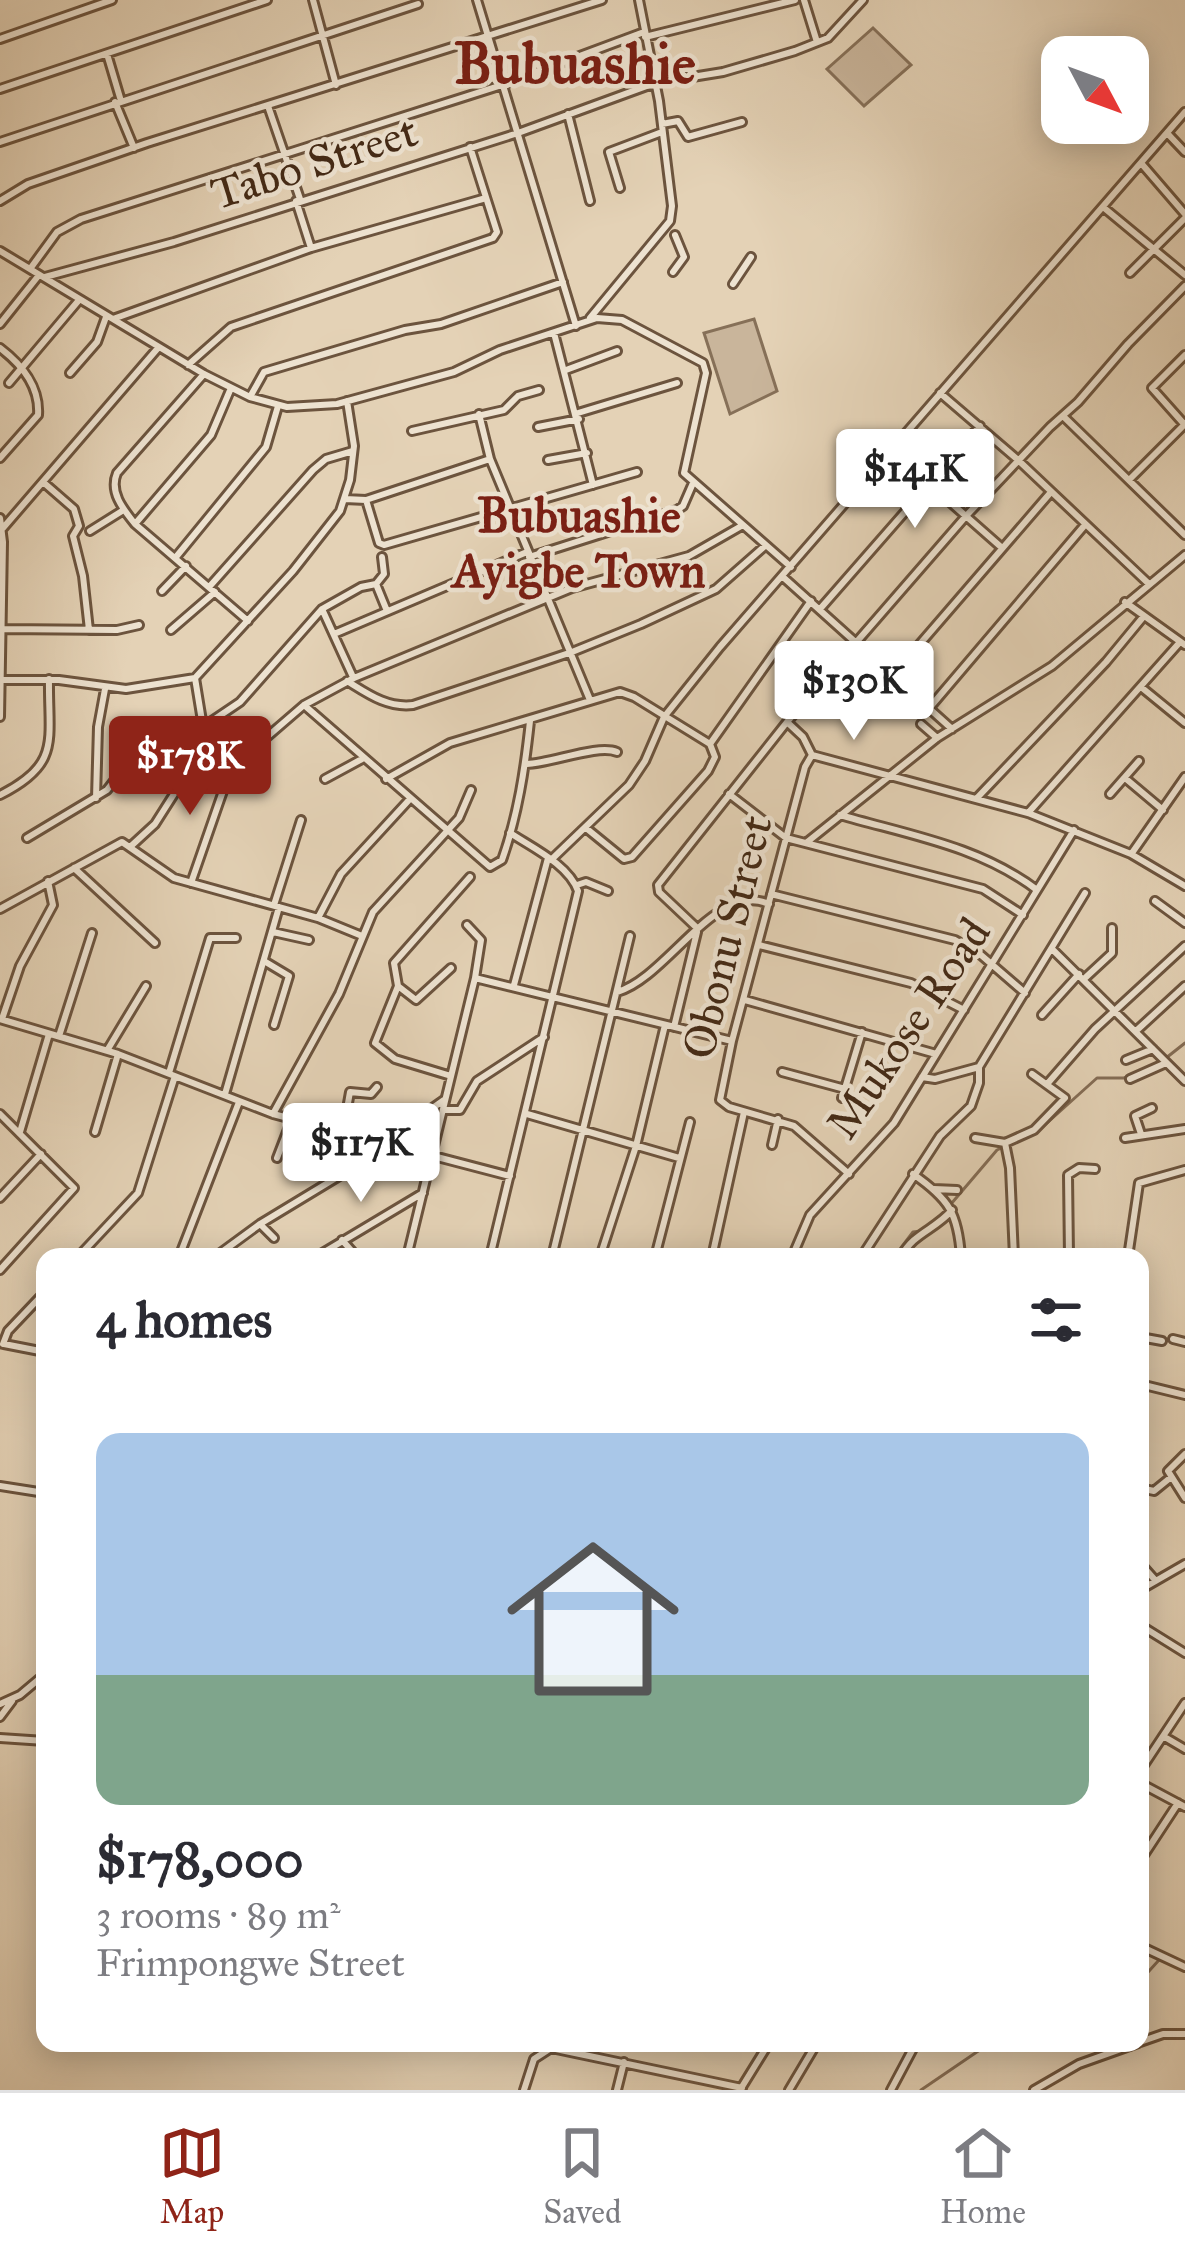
<!DOCTYPE html>
<meta charset="utf-8">
<style>
body{margin:0;font-family:"IM FELL Great Primer",serif;background:#f2f2f3;color:#2b2b33;height:100vh;display:flex;flex-direction:column;font-size:45px;white-space:nowrap}
*{box-sizing:border-box;margin:0}
p{font-size:39px;color:#7c7c81}
.icon{flex:none;width:66px;height:66px;fill:none;stroke:currentColor;stroke-width:2;stroke-linecap:round;stroke-linejoin:round}
.map{position:relative;flex:1;overflow:hidden}
.sheet{position:absolute;left:36px;top:1248px;width:1113px;height:804px;display:flex;flex-direction:column;background:#fff;border-radius:24px;box-shadow:0 6px 30px #0003}
.sheet>*{flex:none}
.needle{width:78px;rotate:131deg}
.tools{position:absolute;left:1041px;top:36px;display:grid;gap:24px}
.tools a{display:grid;place-items:center;width:108px;height:108px;border-radius:24px;background:#fff;box-shadow:0 6px 30px #0003;font-size:60px}
.price{position:absolute;translate:-50% -102px;padding:0 27px;border-radius:12px;background:#fff;color:#222;font-size:39px;line-height:78px;filter:drop-shadow(0 3px 6px #0008)}
.price::after{content:'';position:absolute;left:50%;top:72px;width:36px;height:27px;margin-left:-18px;background:inherit;clip-path:polygon(0 0,100% 0,50% 100%)}
.price.active{background:#8f2418;color:#fff}
ul{padding:0;list-style:none}
li{display:grid;align-content:center;gap:24px;height:636px;padding:0 60px}
li+li{border-top:3px solid #e1e1e2}
li span{display:grid;place-items:center;height:372px;border-radius:24px;color:#555}
li>.icon{margin-inline-start:auto}
span .icon{width:216px;height:216px;fill:#fffc;stroke-width:1}
li b{font-size:51px}
h2{display:flex;justify-content:space-between;align-items:center;height:144px;padding:0 60px;font-size:51px}
.menu{display:flex;justify-content:space-around;align-items:center;height:168px;border-top:3px solid #e1e1e2;background:#fff;font-size:33px;color:#7c7c81}
.menu a{display:grid;justify-items:center;gap:6px}
.menu .active{color:#8f2418}
.map>svg:first-child{display:block}
.green{fill:#c9b59b;stroke:#867058;stroke-width:3}
.lines{fill:none;stroke-linecap:round;stroke-linejoin:round}
.stream{stroke:#846d56;stroke-width:3}
.minor-casing{stroke:#6c543e;stroke-width:12}
.minor{stroke:#ede2d0;stroke-width:6}
.labels{text-anchor:middle;dominant-baseline:central;stroke-width:9;stroke-linejoin:round;paint-order:stroke}
.street-label{font-size:45px;fill:#442a16;stroke:#ede2d0}
.neighbourhood-label{font-size:48px;font-weight:bold;fill:#7a1f14;stroke:#ede2d0}
.district-label{font-size:57px;font-weight:bold;fill:#7a1f14;stroke:#ede2d0}
</style>
<div class="map">
<svg width="1185" height="2090" viewBox="0 0 1185 2090">
<rect width="100%" height="100%" fill="#e4d2b6"/>
<filter id="stains"><feTurbulence type="fractalNoise" baseFrequency=".00167" numOctaves="4"/><feColorMatrix values="0 0 0 0 .2 0 0 0 0 .09 0 0 0 0 .02 0 0 0 .5 -.17"/></filter>
<radialGradient id="worn" r=".72"><stop offset=".6" stop-color="#630" stop-opacity="0"/><stop offset="1" stop-color="#630" stop-opacity=".3"/></radialGradient>
<path class="green" d="M873,28L911,65L864,106L827,69Z
M754,319L777,391L730,414L704,333Z"/>
<g class="lines">
<path class="stream" d="M1166,1058L1185,1043
M1037,1132L1097,1078H1124L1137,1073
M951,1204L997,1150L1023,1138
M894,1257L913,1232L921,1231
M1140,1981L1159,1960
M921,2090L990,2043"/>
<defs>
<path id="minor" d="M313,0L336,85
M477,0L576,326
M804,0L817,42
M645,37L795,0
M0,39L112,0
M107,54L121,101
M0,89L267,0
M115,102L134,148
M268,106L300,199
M568,114L590,201
M662,124L678,121L688,137L742,122
M1167,133L1185,152
M0,142L418,4
M1141,163L1185,214
M620,188L609,152L662,132
M0,201L28,184L147,143L602,0
M296,201L311,248
M1103,207L1185,275
M0,251L204,374L250,397L287,407L337,404L454,372L500,350L597,318L622,320L703,363L706,373L684,473L791,567
M30,269L57,232L81,219L502,85L644,32
M673,272L684,257L675,235
M1130,273L1185,218
M45,277L174,242L518,133L655,83L723,72L795,51L828,38L863,0
M733,284L751,257
M590,318L670,221L672,206L659,101L639,0
M113,319L311,248L486,198
M0,324L39,275
M554,333L593,485
M0,348C21,364 40,387 38,415L0,458
M188,365L231,327L493,238L497,232L470,147
M566,370L617,351
M70,373L97,342L106,317
M204,374L117,473C109,492 123,509 135,524L248,621
M9,383L79,300
M940,393L1018,460L1149,584
M250,397L264,372L405,330L441,324L563,282
M578,413L677,383
M479,414L490,459
M1064,417L1185,535
M1184,424L1152,388L1185,355
M538,427L579,419
M412,431L504,410L518,396L539,390
M891,450L1001,547
M548,460L587,453
M1130,479L1185,424
M43,482L74,509L79,526L73,536L83,576L89,630
M345,499L366,500L490,459L590,700
M366,500L379,543L384,545L637,472
M0,518L3,542L0,717
M135,524L211,435L231,388
M3,528L158,348
M90,531L122,511
M176,557L266,447L278,406
M529,557L677,510L683,506L693,483
M783,577L952,729
M376,584L384,574L382,557
M210,586L313,470L326,459L353,451
M162,591L186,566
M1125,602L1185,645
M322,609L353,677
M820,609L980,426
M2,629L117,630L139,625
M171,630L215,592
M334,634L527,552
M894,674L1051,492
M195,678L203,727L230,767
M1,680H59L126,689L195,678L293,571L340,511L350,480L354,446L347,401
M347,681C368,694 387,708 413,705L572,652L641,624L716,589L766,545
M1141,687L1185,723
M304,705L490,867L502,860C518,815 525,768 530,721
M931,706L1084,526
M787,722L803,737L812,755
M921,724L937,738
M203,727L240,702L322,609L361,587L376,584L387,611
M710,744L811,601
M812,755L805,767L732,1041L720,1100L729,1107L794,1126L849,1174
M812,755L1028,813L1131,854L1185,886
M527,764C552,763 598,744 617,752
M1125,778L1163,810
M325,779L362,759
M386,779L450,743L620,692L634,697L710,744
M729,794L786,838L983,889L1023,915
M1110,794L1139,761
M0,795C62,764 48,740 49,679
M96,798L98,727L105,689
M977,798L1106,662L1144,616
M1028,813L1180,642
M840,815C909,835 979,846 1037,890
M586,828L624,859L632,857L708,771L715,757L710,744
M27,838L107,790L156,727
M806,843L937,738L1052,666L1185,555
M130,847L155,824L181,783
M1132,853L1185,777
M551,860L629,785L645,761L664,717L720,647L1185,112
M74,868L155,943
M191,883L231,768L304,705L354,678L572,588L689,556L743,525
M577,885L586,882L608,891
M771,894L955,940L981,955L1025,993
M1155,901L1185,923
M274,905L301,820
M0,909L122,842L174,878L318,918L362,936
M318,918L341,874L409,800
M697,928L659,892L658,885L787,722L966,516L1050,427L1078,402L1128,344L1185,286
M273,932L309,940
M759,945L911,983L964,1010
M1052,949L1185,1081
M264,961L289,976L274,1025
M475,978L732,1041
M1085,978L1112,953V928
M514,985L548,858
M398,986L416,1000L451,968
M617,992C667,978 716,880 769,904
M745,1000L936,1054
M1042,1015L1079,974
M0,1019L118,1054L273,1114L510,1176
M2,1019L20,966L53,905L48,881
M674,1027L697,932
M1136,1031L1185,986
M59,1036L92,933
M108,1049L146,986
M1126,1060L1153,1049
M782,1072L845,1089
M169,1073L210,938H236
M451,1076L395,1059L375,1043L398,986L394,963L470,877
M922,1077L935,1079L979,1067
M1130,1079L1166,1063
M1048,1083L1095,1029L1185,946
M225,1094L279,907
M842,1098L862,1032
M445,1110H460L477,1081L544,1037
M0,1114L74,1188L0,1270
M273,1114L339,994L373,912L459,818L471,790
M527,1114L679,1158
M343,1131L350,1092L371,1094L377,1087
M20,1132L49,1034
M95,1132L118,1054
M1141,1134L1135,1116L1152,1108
M975,1138L1005,1143
M1125,1138L1185,1129
M392,1145L410,1124L444,1100
M772,1145L778,1119
M277,1158L292,1119
M913,1174C949,1199 958,1213 961,1257
M934,1189L957,1190
M0,1198L41,1154
M260,1224L274,1238
M342,1240L357,1257
M864,1253L940,1136L971,1106L979,1083V1067L1085,893
M78,1257L138,1193L175,1076
M179,1257L239,1102
M215,1257L260,1224L359,1164L381,1142
M316,1257L423,1193
M407,1257L475,978L481,940L467,925
M490,1257L578,891C569,865 533,848 510,833
M552,1257L630,936
M600,1257L636,1146L665,1025
M655,1257L690,1122
M712,1257L744,1112
M792,1257L810,1215L894,1123L1074,830
M901,1257C913,1233 935,1230 952,1210
M1014,1257L1010,1168L1005,1143L1034,1130L1065,1098L1032,1074
M1069,1257L1068,1175L1079,1168L1095,1169
M1128,1257L1139,1183L1185,1170
M1140,1337L1162,1341
M1173,1339L1185,1342
M3,1344L8,1331L45,1292
M4,1344L45,1352
M1140,1384L1185,1395
M1185,1454L1168,1471L1185,1498
M1140,1471L1142,1468
M0,1486L45,1493
M1140,1488L1154,1491L1170,1478
M1140,1563L1155,1580
M1140,1590L1185,1564
M1140,1625L1185,1653
M0,1704L20,1695L45,1674
M0,1717L12,1701
M1163,1736L1185,1749
M0,1738L45,1741
M1140,1771L1185,1703
M1140,1783L1185,1807
M1140,1861L1178,1803
M1140,1946L1185,1967
M1140,2042L1163,2034H1185
M524,2090L534,2059L551,2048L742,2088
M617,2090L624,2062
M740,2090L769,2043
M789,2090L817,2043
M891,2090L916,2043
M1034,2090L1079,2064L1138,2043"/>
</defs>
<use href="#minor" class="minor-casing"/>
<use href="#minor" class="minor"/>
</g>
<g class="labels">
<g class="street-label">
<text transform="translate(314 162) rotate(-18)">Tabo Street</text>
<text transform="translate(727 937) rotate(-76)">Obonu Street</text>
<text transform="translate(908 1028) rotate(-56)">Mukose Road</text>
</g>
<g class="neighbourhood-label">
<text x="579" y="515">Bubuashie<tspan x="579" dy="55">Ayigbe Town</tspan></text>
</g>
<g class="district-label">
<text x="575" y="64">Bubuashie</text>
</g>
</g>
<rect width="100%" height="100%" filter="url(#stains)"/>
<rect width="100%" height="100%" fill="url(#worn)"/>
</svg>
<div class="tools">
<a><svg class="needle" viewBox="-14 -14 28 28"><path d="M0-13l5 13h-10z" fill="#e53935"/><path d="M0 13l5-13h-10z" fill="#7c7c81"/></svg></a>
</div>
<b class="price" style="left:915px;top:531px">$141K</b>
<b class="price" style="left:854px;top:743px">$130K</b>
<b class="price active" style="left:190px;top:818px">$178K</b>
<b class="price" style="left:361px;top:1205px">$117K</b>
<section class="sheet">
<h2>4 homes<svg class="icon" aria-label="filters" viewBox="0 0 24 24"><path d="M4 7h16M4 17h16"/><circle cx="9" cy="7" r="2"/><circle cx="15" cy="17" r="2"/></svg></h2>
<ul>
<li><span style="background:linear-gradient(#a9c7e8 65%,#7fa58c 0)"><svg class="icon" aria-label="home" viewBox="0 0 24 24"><path d="M3 11l9-7 9 7M6 9v11h12V9"/></svg></span><div><b>$178,000</b><p>3 rooms · 89 m²</p><p>Frimpongwe Street</p></div></li>
</ul>
</section>
</div>
<nav class="menu">
<a class="active"><svg class="icon" aria-label="map" viewBox="0 0 24 24"><path d="M3 6l6-2 6 2 6-2v14l-6 2-6-2-6 2zM9 4v14M15 6v14"/></svg>Map</a>
<a><svg class="icon" aria-label="saved" viewBox="0 0 24 24"><path d="M7 4h10v16l-5-4-5 4z"/></svg>Saved</a>
<a><svg class="icon" aria-label="home" viewBox="0 0 24 24"><path d="M3 11l9-7 9 7M6 9v11h12V9"/></svg>Home</a>
</nav>
